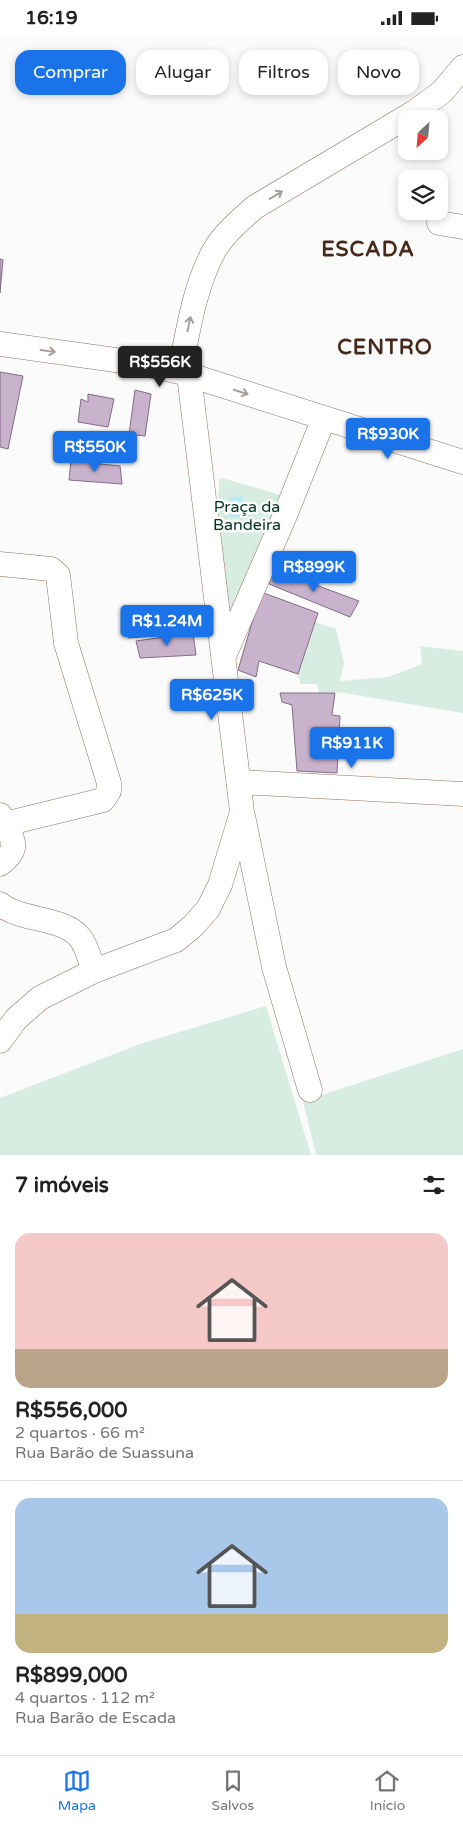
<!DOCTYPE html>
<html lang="pt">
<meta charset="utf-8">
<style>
body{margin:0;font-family:"Varela Round",sans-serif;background:#f6f6f6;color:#222;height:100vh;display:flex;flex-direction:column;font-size:19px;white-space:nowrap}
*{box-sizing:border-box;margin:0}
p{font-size:16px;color:#767676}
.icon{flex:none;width:28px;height:28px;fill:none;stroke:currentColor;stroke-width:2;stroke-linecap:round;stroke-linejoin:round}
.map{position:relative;height:1120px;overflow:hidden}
.drawer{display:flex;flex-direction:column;background:#fff;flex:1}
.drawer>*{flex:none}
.banner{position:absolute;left:15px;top:15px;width:434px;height:45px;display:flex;gap:10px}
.needle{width:32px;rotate:206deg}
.controls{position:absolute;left:398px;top:75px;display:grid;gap:10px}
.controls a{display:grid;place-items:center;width:50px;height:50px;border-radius:10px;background:#fff;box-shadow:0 2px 8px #0003;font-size:25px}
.price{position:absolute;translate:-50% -42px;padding:0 11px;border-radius:5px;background:#1a73e8;color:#fff;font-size:16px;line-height:32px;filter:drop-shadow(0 1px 2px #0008)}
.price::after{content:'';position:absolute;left:50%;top:30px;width:15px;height:11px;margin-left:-8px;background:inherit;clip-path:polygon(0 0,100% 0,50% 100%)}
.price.selected{background:#222;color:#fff}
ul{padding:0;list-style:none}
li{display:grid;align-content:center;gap:10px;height:265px;padding:0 15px}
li+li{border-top:1px solid #e0e0e0}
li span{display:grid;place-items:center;height:155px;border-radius:15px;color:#555}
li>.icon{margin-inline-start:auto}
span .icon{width:90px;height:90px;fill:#fffc;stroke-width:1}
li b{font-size:21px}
h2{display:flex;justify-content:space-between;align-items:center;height:60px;padding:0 15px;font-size:21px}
.tag{padding:0 18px;border-radius:15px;background:#fff;box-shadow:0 2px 8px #0003;font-size:18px;line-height:45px}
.tag.selected{background:#1a73e8;color:#fff}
.status{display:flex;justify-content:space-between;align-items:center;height:35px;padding:0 25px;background:#fff;direction:ltr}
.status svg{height:14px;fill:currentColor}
.tabs{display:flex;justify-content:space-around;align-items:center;height:70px;border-top:1px solid #e0e0e0;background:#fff;font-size:14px;color:#767676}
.tabs a{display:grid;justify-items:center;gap:2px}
.tabs .selected{color:#1a73e8}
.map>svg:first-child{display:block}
.green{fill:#d7ede2}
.water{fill:#bfe9f1}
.building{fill:#c9b2cc;stroke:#836b87}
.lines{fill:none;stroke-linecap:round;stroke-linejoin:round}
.minor-casing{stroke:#937061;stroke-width:25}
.minor{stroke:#fff;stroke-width:24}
.oneway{stroke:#a59f9c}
.labels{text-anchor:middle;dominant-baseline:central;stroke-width:5;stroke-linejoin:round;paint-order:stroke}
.park-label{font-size:16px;fill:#013322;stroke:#fafbfa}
.district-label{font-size:21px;font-weight:bold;letter-spacing:1px;fill:#47291c;stroke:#fafbfa}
</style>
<div class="status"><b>16:19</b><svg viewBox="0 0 49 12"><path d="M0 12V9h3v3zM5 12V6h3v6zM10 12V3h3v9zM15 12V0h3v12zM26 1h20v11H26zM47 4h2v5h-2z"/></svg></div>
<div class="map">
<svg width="463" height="1120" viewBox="0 0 463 1120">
<rect width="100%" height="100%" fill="#fafbfa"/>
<path class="green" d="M222,443L281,460L234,576L229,578L226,575L218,472L219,444Z
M315,587L336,594L344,628L340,646L388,642L422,629L420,611L463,616V678L339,657L319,658L317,649H301L298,639Z
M266,971L311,1120H0V1063L143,1008Z
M463,1014V1120H316L303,1066Z"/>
<path class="water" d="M243,461L244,482H230L229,462Z"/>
<path class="building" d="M0,224L3,225L0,258Z
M0,337L23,341L8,414L0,412Z
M135,355L151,359L145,401L129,399Z
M88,359L114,364L108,392L78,387L81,364L88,367Z
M71,426L120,431L122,449L69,445Z
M273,534L359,566L350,582L269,549Z
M261,557L318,578L298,639L259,626L256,642L238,635Z
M192,575L193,598L128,603L126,585Z
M193,598L196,620L140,623L136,606Z
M280,658H335L332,680L340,681L337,738L297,736L292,670L282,667Z"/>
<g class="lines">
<defs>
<path id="minor" d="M439,188L463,192
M0,309L144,329L180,337L463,427
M180,337C188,296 194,252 215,214C225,198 240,185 255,172L413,78L442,57L463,32
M0,529L51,534L58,540L66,608L109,748V756L103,765L5,789
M224,621L286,478L324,383
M240,747L463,759
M0,780C10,802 24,811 0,829
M243,781L274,932L310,1055
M0,869C21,887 65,881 81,904C87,912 90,926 94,936
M0,1006L16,984L40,963L94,936L176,905L193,891L208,874L220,850L242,777L189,340"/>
</defs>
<use href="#minor" class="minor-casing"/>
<use href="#minor" class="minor"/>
</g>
<defs><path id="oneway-shaft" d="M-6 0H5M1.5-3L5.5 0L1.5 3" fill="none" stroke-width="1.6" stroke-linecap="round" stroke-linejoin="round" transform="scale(1.25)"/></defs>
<g class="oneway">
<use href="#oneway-shaft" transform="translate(276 160) rotate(-31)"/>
<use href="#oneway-shaft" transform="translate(189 289) rotate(-78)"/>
<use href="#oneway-shaft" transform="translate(48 316) rotate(8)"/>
<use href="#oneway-shaft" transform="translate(241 357) rotate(18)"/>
</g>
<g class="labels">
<g class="park-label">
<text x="247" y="472">Praça da<tspan x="247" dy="18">Bandeira</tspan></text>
</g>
<g class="district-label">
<text x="368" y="214">ESCADA</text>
<text x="385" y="312">CENTRO</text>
</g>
</g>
</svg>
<div class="controls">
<a><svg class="needle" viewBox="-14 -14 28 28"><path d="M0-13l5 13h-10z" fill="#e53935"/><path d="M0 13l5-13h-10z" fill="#767676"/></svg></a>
<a><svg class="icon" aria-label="layers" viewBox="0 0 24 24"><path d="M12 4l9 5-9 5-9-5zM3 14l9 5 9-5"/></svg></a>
</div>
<b class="price selected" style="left:160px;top:353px">R$556K</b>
<b class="price" style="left:388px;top:425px">R$930K</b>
<b class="price" style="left:95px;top:438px">R$550K</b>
<b class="price" style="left:314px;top:558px">R$899K</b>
<b class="price" style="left:167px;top:612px">R$1.24M</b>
<b class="price" style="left:212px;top:686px">R$625K</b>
<b class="price" style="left:352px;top:734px">R$911K</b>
<div class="banner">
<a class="tag selected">Comprar</a>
<a class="tag">Alugar</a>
<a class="tag">Filtros</a>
<a class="tag">Novo</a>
</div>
</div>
<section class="drawer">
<h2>7 imóveis<svg class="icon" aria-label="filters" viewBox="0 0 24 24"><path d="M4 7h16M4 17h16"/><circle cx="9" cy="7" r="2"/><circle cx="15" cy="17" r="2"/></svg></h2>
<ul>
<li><span style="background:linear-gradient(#f6c9c9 75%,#b9a48a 0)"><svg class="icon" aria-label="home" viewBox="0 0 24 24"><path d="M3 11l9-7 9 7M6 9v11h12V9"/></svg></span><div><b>R$556,000</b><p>2 quartos · 66 m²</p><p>Rua Barão de Suassuna</p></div></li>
<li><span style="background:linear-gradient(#a9c7e8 75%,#c2b280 0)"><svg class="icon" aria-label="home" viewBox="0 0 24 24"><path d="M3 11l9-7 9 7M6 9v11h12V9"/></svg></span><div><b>R$899,000</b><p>4 quartos · 112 m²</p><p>Rua Barão de Escada</p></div></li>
</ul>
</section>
<nav class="tabs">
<a class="selected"><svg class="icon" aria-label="map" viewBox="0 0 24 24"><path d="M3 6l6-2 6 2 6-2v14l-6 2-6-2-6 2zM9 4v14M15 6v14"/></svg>Mapa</a>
<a><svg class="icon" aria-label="saved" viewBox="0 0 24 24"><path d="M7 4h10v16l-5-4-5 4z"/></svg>Salvos</a>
<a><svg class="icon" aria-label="home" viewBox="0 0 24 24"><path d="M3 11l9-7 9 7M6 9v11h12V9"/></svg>Início</a>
</nav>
